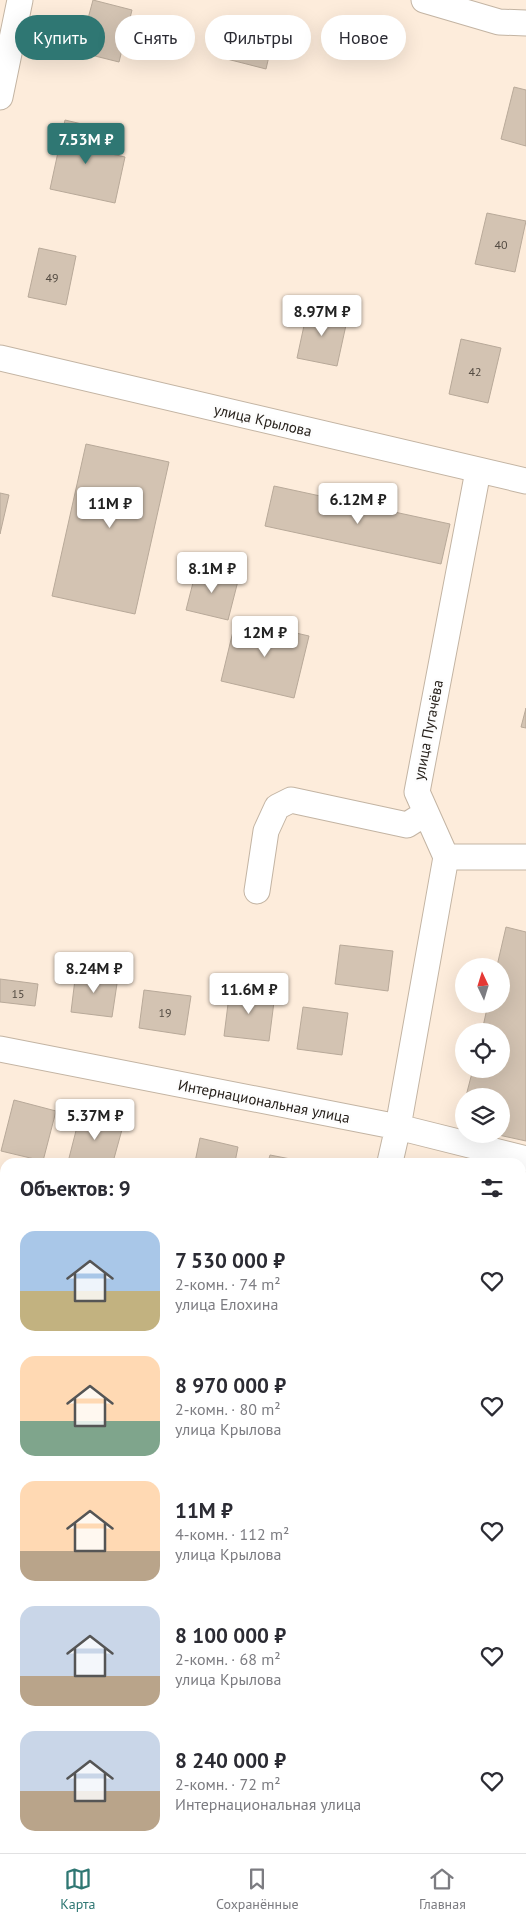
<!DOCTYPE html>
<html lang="ru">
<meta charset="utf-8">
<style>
body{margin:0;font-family:"PT Sans",sans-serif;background:#f7f7f7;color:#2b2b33;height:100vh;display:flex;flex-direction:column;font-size:19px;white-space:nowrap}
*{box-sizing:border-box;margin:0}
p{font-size:16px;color:#7c7c81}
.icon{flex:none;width:28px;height:28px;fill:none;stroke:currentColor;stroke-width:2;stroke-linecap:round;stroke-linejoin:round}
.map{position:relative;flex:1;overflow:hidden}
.panel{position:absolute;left:0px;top:1158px;width:526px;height:696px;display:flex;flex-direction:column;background:#fff;border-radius:15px 15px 0 0;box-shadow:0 5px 20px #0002}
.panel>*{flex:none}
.top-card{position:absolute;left:15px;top:15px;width:496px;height:45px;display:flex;gap:10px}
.needle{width:32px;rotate:356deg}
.fabs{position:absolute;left:455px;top:958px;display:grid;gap:10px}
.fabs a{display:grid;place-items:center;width:55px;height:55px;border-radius:50%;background:#fff;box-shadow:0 5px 20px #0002;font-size:25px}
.price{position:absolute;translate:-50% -42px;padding:0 11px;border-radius:5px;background:#fff;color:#222;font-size:16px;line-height:32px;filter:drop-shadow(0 1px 2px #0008)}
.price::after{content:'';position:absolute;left:50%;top:30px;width:15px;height:11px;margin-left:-8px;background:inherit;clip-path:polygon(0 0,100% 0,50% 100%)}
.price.active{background:#2f7773;color:#fff}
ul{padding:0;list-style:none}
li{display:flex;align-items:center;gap:15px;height:125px;padding:0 20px}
li span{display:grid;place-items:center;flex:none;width:140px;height:100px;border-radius:15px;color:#555}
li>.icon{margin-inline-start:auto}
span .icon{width:60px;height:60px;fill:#fffc;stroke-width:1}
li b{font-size:21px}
h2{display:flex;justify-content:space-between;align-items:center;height:60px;padding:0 20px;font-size:21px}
.tag{padding:0 18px;border-radius:22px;background:#fff;box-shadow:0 5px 20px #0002;font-size:18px;line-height:45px}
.tag.active{background:#2f7773;color:#fff}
.tabs{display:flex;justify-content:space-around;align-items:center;height:70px;border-top:1px solid #e1e1e2;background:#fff;font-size:14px;color:#7c7c81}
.tabs a{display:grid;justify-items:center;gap:2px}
.tabs .active{color:#2f7773}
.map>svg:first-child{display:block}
.green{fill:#facc99}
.building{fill:#d3c3b2;stroke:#b8a999}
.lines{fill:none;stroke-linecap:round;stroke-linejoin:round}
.minor-casing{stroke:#c3b4a3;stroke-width:27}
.minor{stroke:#fff;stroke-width:25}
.labels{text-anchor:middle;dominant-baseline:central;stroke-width:5;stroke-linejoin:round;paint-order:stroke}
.number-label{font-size:12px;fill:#524a41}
.street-label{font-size:15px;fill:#27211b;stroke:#fdfdfd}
</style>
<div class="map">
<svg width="526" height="1853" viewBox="0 0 526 1853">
<rect width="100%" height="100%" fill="#fdecdb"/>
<path class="green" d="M0,1758L5,1762V1849H68L69,1853H0Z"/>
<path class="building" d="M93,0L132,10L119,62L79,52Z
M231,28L273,39L266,69L223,58Z
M514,87L526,90V146L501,139Z
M65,120L103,129L98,151L125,157L115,203L50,189Z
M487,213L526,221L515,272L475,264Z
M39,248L76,256L66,305L28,297Z
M308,307L348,316L337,366L297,358Z
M461,339L501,348L488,403L449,394Z
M86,444L169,462L135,614L52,596Z
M274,486L450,524L441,564L265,526Z
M0,493L9,495L0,534Z
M197,567L239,577L228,620L186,610Z
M236,619L309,636L294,698L221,681Z
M526,708V728L521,727Z
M506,927L526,932V1141L494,1134H501V1096H466L473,1069H501V1031H482L488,1004H501V966H497Z
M340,945L393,951L388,991L335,984Z
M76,971L118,977L112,1017L71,1012Z
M0,979L38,984L35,1006L0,1002Z
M230,988L275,994L269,1041L224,1036Z
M144,990L191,996L185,1035L139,1028Z
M303,1007L348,1013L342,1055L297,1049Z
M14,1100L56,1111L43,1161L1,1151Z
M80,1115L123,1126L113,1162H68Z
M200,1138L238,1147L235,1162H195Z
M270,1155L306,1162H268Z
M4,1308H5V1351L0,1350V1323Z"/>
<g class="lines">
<defs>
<path id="minor" d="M424,0L499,22L526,23
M0,97L20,0
M0,358L526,481
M446,857H526
M257,891L266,831L277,807L291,800L407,825L426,813
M0,1049L398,1127L526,1159
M390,1162L398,1127L446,857L417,792L478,471
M0,1391L5,1392
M521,1517L526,1518
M0,1705L5,1710
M521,1840L526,1841"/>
</defs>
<use href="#minor" class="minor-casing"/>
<use href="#minor" class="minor"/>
</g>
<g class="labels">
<g class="number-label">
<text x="501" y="244">40</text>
<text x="52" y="277">49</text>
<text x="475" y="371">42</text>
<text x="18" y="993">15</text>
<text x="165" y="1012">19</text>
</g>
<g class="street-label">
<text transform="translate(263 420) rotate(13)">улица Крылова</text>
<text transform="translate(428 730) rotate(-79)">улица Пугачёва</text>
<text transform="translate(264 1101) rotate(11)">Интернациональная улица</text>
</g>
</g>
</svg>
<div class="fabs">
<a><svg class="needle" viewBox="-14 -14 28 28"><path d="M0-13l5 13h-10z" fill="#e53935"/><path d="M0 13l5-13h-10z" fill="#7c7c81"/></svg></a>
<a><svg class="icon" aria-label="locate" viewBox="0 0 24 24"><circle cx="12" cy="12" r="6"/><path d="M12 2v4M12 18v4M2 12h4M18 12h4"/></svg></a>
<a><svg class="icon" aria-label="layers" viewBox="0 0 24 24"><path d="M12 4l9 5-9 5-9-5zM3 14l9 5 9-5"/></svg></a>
</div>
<b class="price active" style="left:86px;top:165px">7.53M ₽</b>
<b class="price" style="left:322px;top:337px">8.97M ₽</b>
<b class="price" style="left:358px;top:525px">6.12M ₽</b>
<b class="price" style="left:110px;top:529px">11M ₽</b>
<b class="price" style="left:212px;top:594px">8.1M ₽</b>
<b class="price" style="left:265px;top:658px">12M ₽</b>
<b class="price" style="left:94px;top:994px">8.24M ₽</b>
<b class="price" style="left:249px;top:1015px">11.6M ₽</b>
<b class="price" style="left:95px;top:1141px">5.37M ₽</b>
<div class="top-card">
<a class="tag active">Купить</a>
<a class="tag">Снять</a>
<a class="tag">Фильтры</a>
<a class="tag">Новое</a>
</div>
<section class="panel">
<h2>Объектов: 9<svg class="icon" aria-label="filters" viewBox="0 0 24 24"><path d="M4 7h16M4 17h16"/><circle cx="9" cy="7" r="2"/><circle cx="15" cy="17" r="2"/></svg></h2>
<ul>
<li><span style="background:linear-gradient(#a9c7e8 60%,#c2b280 0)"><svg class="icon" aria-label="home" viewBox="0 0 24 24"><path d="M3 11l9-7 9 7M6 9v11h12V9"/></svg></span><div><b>7 530 000 ₽</b><p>2-комн. · 74 m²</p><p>улица Елохина</p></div><svg class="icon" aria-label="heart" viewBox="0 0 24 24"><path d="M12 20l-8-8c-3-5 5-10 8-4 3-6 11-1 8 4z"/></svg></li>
<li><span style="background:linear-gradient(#ffd9b3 65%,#7fa58c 0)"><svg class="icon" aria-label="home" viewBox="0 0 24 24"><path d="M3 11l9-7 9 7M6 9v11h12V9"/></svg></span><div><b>8 970 000 ₽</b><p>2-комн. · 80 m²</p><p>улица Крылова</p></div><svg class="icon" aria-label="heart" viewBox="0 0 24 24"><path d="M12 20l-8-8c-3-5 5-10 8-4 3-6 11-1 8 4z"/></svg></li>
<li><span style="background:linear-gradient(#ffd9b3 70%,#b9a48a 0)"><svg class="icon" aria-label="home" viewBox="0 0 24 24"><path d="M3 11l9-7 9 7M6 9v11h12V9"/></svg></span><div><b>11M ₽</b><p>4-комн. · 112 m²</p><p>улица Крылова</p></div><svg class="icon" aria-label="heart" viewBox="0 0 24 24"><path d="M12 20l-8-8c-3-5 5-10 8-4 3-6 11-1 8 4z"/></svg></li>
<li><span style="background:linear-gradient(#c9d6e8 70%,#b9a48a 0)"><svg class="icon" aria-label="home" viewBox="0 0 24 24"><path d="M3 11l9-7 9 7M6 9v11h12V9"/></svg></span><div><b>8 100 000 ₽</b><p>2-комн. · 68 m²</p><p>улица Крылова</p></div><svg class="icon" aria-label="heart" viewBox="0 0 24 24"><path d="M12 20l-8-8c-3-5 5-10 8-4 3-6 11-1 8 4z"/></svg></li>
<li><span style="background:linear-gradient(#c9d6e8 60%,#b9a48a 0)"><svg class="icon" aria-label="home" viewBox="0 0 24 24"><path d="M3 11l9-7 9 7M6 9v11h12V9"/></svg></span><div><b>8 240 000 ₽</b><p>2-комн. · 72 m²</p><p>Интернациональная улица</p></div><svg class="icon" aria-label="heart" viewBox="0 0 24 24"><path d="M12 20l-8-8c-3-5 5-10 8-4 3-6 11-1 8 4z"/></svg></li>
</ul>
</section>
</div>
<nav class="tabs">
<a class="active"><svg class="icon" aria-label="map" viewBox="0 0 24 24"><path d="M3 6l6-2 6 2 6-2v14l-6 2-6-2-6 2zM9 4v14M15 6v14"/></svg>Карта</a>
<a><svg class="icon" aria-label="saved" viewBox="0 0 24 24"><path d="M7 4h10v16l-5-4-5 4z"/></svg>Сохранённые</a>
<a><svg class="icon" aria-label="home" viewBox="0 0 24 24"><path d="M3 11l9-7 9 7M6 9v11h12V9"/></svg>Главная</a>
</nav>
